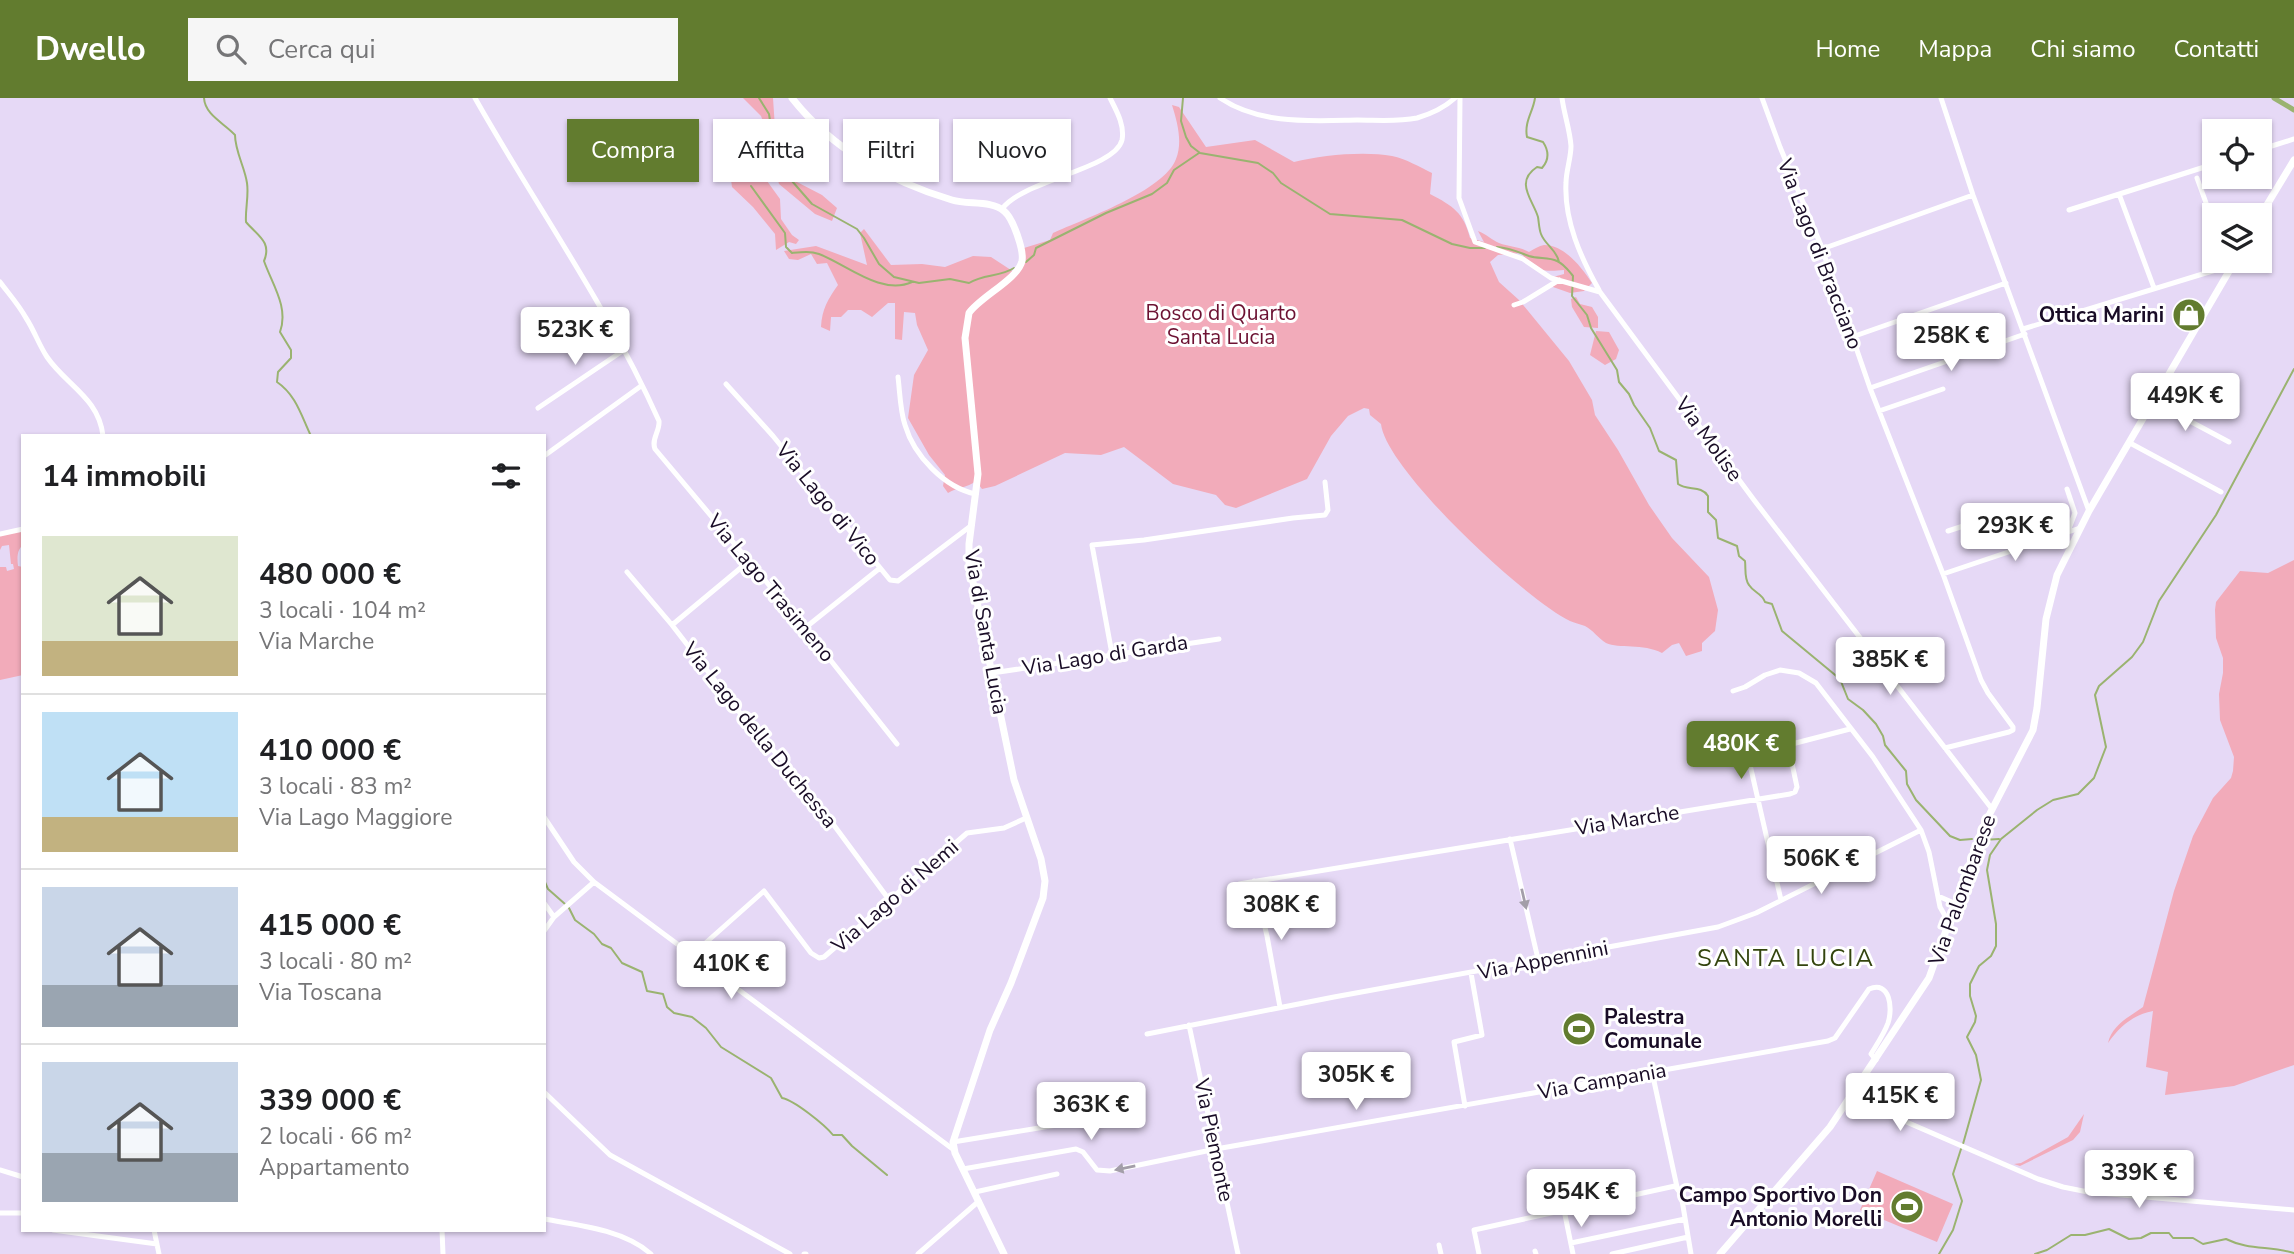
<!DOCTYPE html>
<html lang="it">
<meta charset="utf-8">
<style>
body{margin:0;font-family:"Nunito Sans",sans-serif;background:#f6f6f6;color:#202124;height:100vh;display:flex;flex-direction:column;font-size:26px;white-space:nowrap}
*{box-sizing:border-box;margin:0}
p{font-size:23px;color:#757577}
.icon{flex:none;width:38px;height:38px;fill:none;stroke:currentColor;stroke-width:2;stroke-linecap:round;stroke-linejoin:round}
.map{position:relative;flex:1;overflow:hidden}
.details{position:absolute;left:21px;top:336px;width:525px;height:798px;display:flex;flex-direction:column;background:#fff;border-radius:0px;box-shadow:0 2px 5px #0004}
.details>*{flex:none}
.banner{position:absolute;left:567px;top:21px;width:665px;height:63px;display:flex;gap:14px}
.buttons{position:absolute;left:2202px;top:21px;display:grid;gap:14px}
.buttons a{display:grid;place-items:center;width:70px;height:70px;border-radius:0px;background:#fff;box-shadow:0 2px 5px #0004;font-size:35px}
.price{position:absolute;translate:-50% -60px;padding:0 16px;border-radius:7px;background:#fff;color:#222;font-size:23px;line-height:46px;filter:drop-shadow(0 2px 4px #0008)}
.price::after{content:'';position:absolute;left:50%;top:42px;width:21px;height:16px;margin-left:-10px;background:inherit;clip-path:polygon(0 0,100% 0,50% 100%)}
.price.current{background:#627c2f;color:#fff}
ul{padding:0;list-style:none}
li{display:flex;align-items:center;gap:21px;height:175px;padding:0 21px}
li+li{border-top:2px solid #e0e0e0}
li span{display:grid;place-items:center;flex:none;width:196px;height:140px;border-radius:0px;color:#555}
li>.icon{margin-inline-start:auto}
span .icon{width:84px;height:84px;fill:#fffc;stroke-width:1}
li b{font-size:30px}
h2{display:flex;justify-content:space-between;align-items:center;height:84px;padding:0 21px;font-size:30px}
.chip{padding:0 24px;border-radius:0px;background:#fff;box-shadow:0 2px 5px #0004;font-size:24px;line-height:63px}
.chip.current{background:#627c2f;color:#fff}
header{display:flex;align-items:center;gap:42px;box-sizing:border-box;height:98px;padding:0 35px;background:#627c2f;color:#fff}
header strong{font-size:33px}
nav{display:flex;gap:38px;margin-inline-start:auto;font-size:24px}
.search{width:490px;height:63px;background:#f6f6f6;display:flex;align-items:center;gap:18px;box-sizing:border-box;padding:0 24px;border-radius:0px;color:#757577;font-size:26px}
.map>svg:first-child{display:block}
.green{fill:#f2abba}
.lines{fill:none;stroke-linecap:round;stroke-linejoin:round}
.stream{stroke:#9ab370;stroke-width:2}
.canal{stroke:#9ab370;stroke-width:5}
.street{stroke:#fff;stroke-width:5}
.secondary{stroke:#fff;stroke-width:7}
.oneway{fill:#a39ea8}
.labels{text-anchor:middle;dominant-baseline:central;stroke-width:6;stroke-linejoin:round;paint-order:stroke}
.street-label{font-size:21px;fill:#190c26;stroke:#fff}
.park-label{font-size:21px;fill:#6c1132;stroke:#fff}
.poi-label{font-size:21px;font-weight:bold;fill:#190c26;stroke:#fff;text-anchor:end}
.quarter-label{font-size:24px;letter-spacing:2px;fill:#34450f;stroke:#fff}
</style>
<header>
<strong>Dwello</strong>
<div class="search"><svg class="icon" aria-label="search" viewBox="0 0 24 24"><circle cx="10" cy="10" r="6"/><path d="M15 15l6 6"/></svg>Cerca qui</div>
<nav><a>Home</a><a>Mappa</a><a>Chi siamo</a><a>Contatti</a></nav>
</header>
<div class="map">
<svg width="2294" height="1156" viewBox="0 0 2294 1156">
<rect width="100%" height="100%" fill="#e6d9f6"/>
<path class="green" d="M743,0H773L775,30L767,34L761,18Z
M1172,7L1179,9L1206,49L1255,42L1294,64C1322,57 1364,53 1392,58C1406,61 1420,69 1432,75L1430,96C1453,108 1464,115 1470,140L1484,144L1478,133C1486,136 1492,142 1499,145C1509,149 1518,148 1529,154C1534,151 1539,148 1544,147C1565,147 1582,170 1592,185L1584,193L1570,195L1553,189V179L1564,176V172C1543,174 1534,173 1521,155L1498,157L1490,164L1499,184L1519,202L1569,263L1592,302L1595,317L1618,352L1649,407L1672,440L1709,479L1718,512L1715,533L1702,545V553L1686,558L1679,545L1672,547L1662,555C1643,545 1619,551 1606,545C1598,540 1593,532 1585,528C1580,526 1574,525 1570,523C1526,502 1386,372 1381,326L1370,317L1369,311L1364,310L1348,318L1331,338L1307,381L1236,410L1225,407L1216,397L1173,386L1124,349L1101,357L1065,355L995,388L982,391L976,383C967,390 958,389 948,395L943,388L945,377L929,357L908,320L914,277L928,252L917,227L915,215L904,214L902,242L895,241V205H888L872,219L861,212H848L841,219H831L830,233L821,229C822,211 828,201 838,187L827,165L817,166L811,156L798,162L789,161L784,153L816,148L867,167L860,135L864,131L891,167L922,166L945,169L973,158L991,159L1017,176L1024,150L1050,142L1053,135C1084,121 1164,93 1176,61C1183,44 1177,23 1172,7Z
M802,22L791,37L785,65L795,83L822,97L837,110L832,123L815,116L779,86L770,54C777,39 783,23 802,22Z
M739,67L750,77L757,75L767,83L780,101L781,121L792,137L799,142L796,146L789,144L776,152L775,136L753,109L732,89L730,74Z
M1576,199L1580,206L1592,209L1598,219V230L1584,229L1572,209L1571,201Z
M1596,233L1609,234L1619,252L1616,261L1605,267L1590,257Z
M23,432V447C17,452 17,459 18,468L23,469V577L0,582V469H6L7,473L14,471L13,466H11L9,447L2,448L0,452V437Z
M2294,462V967L2234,988L2165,997L2168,974L2146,969L2153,913C2133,917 2120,928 2108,945C2112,927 2129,919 2143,909L2174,793L2193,738L2213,700L2231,680L2233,673L2234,659L2220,622L2219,596L2223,575V560L2216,540L2215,512L2216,504L2240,473L2268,475Z
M1290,800L1296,826L1283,829L1278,803Z
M2084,1016L2080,1034L2073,1042L2020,1068L2014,1066L2021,1065L2068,1039Z
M1877,1073L1953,1106L1937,1144L1860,1112Z"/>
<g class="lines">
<path class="stream" d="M204,0C205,17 224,25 235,37C235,53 245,70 247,85C249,98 245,112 246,124C258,138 272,144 264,163C272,186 289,209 280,234L291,252V260L278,274L277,284C296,297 301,317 311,338
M759,0L769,16L772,36L785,75L812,106L857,131L864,140L879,166L894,179L919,185L950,181L969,185C984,176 1000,179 1014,170
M1183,0L1181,23L1186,39L1191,48L1200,55L1258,65L1273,75L1281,85L1330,116L1402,122L1452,146L1470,150H1485
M1535,0C1533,14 1524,24 1527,39L1543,44C1549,53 1549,62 1542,70L1537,69C1514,84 1533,102 1538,119C1539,125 1539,131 1541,136C1545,147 1557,152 1559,164
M751,88L785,135L786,149L792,155C802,154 810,153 819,156C846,166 881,198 912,184
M1497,149C1510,150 1518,154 1529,158C1538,161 1549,159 1557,163C1564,166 1568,172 1573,178L1572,198L1587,217L1591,230L1617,272L1619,284L1629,296L1634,307L1650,330L1659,353L1676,362L1678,386C1688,393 1701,387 1708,398V414L1716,422L1718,440L1737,448L1739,458L1745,463C1746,471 1744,481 1749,487C1754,495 1762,495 1765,504L1772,506L1782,533L1840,581L1848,601L1863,612L1876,626L1883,638L1885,647L1906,673L1907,686L1916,702L1950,738L1960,742L1972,741
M1026,164L1034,157L1036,150L1106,115L1152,96L1167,85L1174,72L1199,55
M1983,742L1999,741
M544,782L548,791L565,806
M569,810L575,822L594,836L602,846L611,850L622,865L642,874L647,893L663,896L667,909L674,915L692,919L706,930L721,949L771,980L782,1000C794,1002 825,1027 833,1037H842L852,1048L887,1077
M1963,1046L1981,982L1976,957L1967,939L1975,924L1976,918L1970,898V886L1979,868L1991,858L1996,848V826L1987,772L1990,757L2001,741L2037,712L2053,702L2078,696L2094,680L2106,649L2095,597L2099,588L2132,559L2143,544L2159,503L2216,417L2294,271
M1939,1156L1953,1132L1962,1103L1953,1076L1961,1051
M2035,1156L2047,1152L2071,1137H2085L2109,1131L2129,1141L2141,1140L2151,1135H2169L2173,1140H2193L2203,1146L2226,1141C2248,1152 2270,1148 2294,1155"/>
<path class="canal" d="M2274,0L2294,12"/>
<path class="street" d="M475,0C536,108 608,209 659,323C660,333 651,341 655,351L805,530L897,646
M1220,0C1260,27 1311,23 1357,22C1377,22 1397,24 1417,20C1431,16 1444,10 1455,0
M1460,0L1459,100L1475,144L1523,161L1551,180L1600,194L1754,402L1992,711
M1562,0C1564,16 1570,32 1571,48C1571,60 1566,73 1566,85C1564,123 1581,160 1599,192
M1762,0L1780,49L1820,145L1870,290L1943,476L1981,582L1988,595L2013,629V632L2009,634L1945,650
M1941,0L1973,97L2089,413
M2259,52L2294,41
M2197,80L2214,127
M2119,96L2154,190
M1002,111C1023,82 1115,71 1122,42C1125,27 1116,12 1110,0
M2069,112L2214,66
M1822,151L1973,97
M0,184C9,196 19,207 26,220C34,232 39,247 47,259C66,287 99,300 103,338
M1514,207L1523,204L1559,182
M2023,231L2232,167
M1852,239L2006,185
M898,279C900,295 900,312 905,327C914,358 945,390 976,396
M726,286L773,338L890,482L898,483L972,427
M1870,290L2025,236
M2154,304L2229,344
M538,310L624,252
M1879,313L1943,291
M2130,345L2221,394
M544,358L641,288
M2067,391L2075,415L2068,433
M1948,433L1994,418
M0,436L23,431
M627,474L672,527L747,624L799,680L890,803
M1943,476L2080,430
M672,527L749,463
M805,530L880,470
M1112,556L1092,447L1144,442L1293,420L1325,417L1328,412L1325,384
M992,575L1219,541
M1733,593L1745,589L1765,577L1780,572L1799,575L1816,585L1873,659L1921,732L1929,754L1940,809L1948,823
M1748,658L1781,802
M544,719L574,764L594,784L954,1052
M1510,741L1538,861
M1254,783L1267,838L1280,909
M1239,786L1790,696L1795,694L1797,689L1788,647L1850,631
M1938,798L1954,805
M544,805L554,819L594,784
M544,833L554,819
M692,857L764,793L811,855L819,860L824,859L967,735L1004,730L1026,720
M1189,927L1238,1156
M1147,936L1334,899L1718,829L1756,815L1921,732
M1652,974L1677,1089
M544,994L610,1057L790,1156
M1851,1000L2038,1081L2063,1089L2088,1094L2294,1112
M1465,1008L1454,944L1482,937L1471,875
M953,1044L1075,1024
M963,1071L1076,1051L1083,1054L1097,1072L1110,1073L1216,1051L1828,943L1835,940L1869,891C1890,882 1893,910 1888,925C1884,936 1877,946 1871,956L1876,962
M0,1072L23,1079
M975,1094L1057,1076
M1564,1112L1573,1156
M0,1115H23
M544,1121C579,1127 624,1132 651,1156
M53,1132L157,1146
M154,1132L159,1156
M442,1132L443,1156
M1571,1145L1685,1121
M1439,1147L1441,1156
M1535,1153L1536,1156
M804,1156H806
M918,1156L979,1103
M1479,1156L1474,1132L1675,1088L1681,1096L1691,1156
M1612,1156L1688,1139"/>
<path class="secondary" d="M792,0C832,51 891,84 952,102C968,107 991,102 1004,113C1013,120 1024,152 1022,163C1018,181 980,199 969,215L965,240L978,376L969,446V465L1014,682L1041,761L1045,783L1043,800L1011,885L990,932L953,1044L955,1055L1004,1156
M2259,120L2294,62
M1720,1156L1830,1029L1929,880L1983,729L2033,632L2037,610L2046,521L2057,477L2089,413L2235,163"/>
</g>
<defs><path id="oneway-solid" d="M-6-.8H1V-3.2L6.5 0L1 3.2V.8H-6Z" transform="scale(1.75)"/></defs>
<g class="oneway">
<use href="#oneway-solid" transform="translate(1524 801) rotate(77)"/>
<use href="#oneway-solid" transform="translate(1125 1070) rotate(169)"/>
</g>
<defs>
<symbol id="shop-disc" viewBox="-11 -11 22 22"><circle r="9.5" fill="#627c2f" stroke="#fff"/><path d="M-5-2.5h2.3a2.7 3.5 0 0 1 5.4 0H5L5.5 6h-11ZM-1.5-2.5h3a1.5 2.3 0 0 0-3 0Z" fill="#fff"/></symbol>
<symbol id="stadium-disc" viewBox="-11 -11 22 22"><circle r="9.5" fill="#627c2f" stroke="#fff"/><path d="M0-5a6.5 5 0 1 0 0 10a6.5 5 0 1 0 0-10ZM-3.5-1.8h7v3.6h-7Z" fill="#fff"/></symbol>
</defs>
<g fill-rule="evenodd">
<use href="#shop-disc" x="2170" y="198" width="38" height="38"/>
<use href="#stadium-disc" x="1560" y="912" width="38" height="38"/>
<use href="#stadium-disc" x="1888" y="1090" width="38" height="38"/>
</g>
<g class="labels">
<g class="street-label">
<text transform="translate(1820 156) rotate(69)">Via Lago di Bracciano</text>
<text transform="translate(1709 341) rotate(54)">Via Molise</text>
<text transform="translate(828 406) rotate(51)">Via Lago di Vico</text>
<text transform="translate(771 490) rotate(50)">Via Lago Trasimeno</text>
<text transform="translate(986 534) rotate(80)">Via di Santa Lucia</text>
<text transform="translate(1105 557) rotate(-9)">Via Lago di Garda</text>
<text transform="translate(760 637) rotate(51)">Via Lago della Duchessa</text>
<text transform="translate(1627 722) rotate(-9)">Via Marche</text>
<text transform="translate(1962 792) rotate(-70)">Via Palombarese</text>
<text transform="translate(895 798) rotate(-41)">Via Lago di Nemi</text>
<text transform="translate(1543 862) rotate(-11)">Via Appennini</text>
<text transform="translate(1602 983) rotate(-10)">Via Campania</text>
<text transform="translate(1214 1042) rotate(78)">Via Piemonte</text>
</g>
<g class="park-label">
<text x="1221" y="215">Bosco di Quarto<tspan x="1221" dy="24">Santa Lucia</tspan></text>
</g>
<g class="poi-label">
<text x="2164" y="217">Ottica Marini</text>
<text x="1604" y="919" text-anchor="start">Palestra<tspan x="1604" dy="24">Comunale</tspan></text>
<text x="1882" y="1097">Campo Sportivo Don<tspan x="1882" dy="24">Antonio Morelli</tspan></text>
</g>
<g class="quarter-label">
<text x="1786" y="860">SANTA LUCIA</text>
</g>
</g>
</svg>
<div class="buttons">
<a><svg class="icon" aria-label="locate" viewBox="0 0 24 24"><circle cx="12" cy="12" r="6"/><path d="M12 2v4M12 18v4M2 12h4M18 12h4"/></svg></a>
<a><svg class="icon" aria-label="layers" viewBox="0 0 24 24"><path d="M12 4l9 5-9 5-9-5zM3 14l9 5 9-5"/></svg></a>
</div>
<b class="price" style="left:575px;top:269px">523K €</b>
<b class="price" style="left:1951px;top:275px">258K €</b>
<b class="price" style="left:2185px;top:335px">449K €</b>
<b class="price" style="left:2015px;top:465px">293K €</b>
<b class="price" style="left:1890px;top:599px">385K €</b>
<b class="price current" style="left:1741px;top:683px">480K €</b>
<b class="price" style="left:1821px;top:798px">506K €</b>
<b class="price" style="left:1281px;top:844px">308K €</b>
<b class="price" style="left:731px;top:903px">410K €</b>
<b class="price" style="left:1356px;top:1014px">305K €</b>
<b class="price" style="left:1900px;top:1035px">415K €</b>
<b class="price" style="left:1091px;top:1044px">363K €</b>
<b class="price" style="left:2139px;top:1112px">339K €</b>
<b class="price" style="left:1581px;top:1131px">954K €</b>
<div class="banner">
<a class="chip current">Compra</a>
<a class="chip">Affitta</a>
<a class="chip">Filtri</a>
<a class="chip">Nuovo</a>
</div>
<section class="details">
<h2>14 immobili<svg class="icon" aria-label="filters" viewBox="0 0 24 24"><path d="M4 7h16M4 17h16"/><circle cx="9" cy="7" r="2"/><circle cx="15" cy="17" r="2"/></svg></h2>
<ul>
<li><span style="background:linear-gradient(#dfe7d0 75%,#c2b280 0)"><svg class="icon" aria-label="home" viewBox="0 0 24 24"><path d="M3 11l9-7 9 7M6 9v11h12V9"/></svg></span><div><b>480 000 €</b><p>3 locali · 104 m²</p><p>Via Marche</p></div></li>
<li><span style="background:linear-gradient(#bfe0f5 75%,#c2b280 0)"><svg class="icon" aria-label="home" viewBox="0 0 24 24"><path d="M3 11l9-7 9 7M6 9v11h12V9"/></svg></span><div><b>410 000 €</b><p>3 locali · 83 m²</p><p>Via Lago Maggiore</p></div></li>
<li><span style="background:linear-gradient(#c9d6e8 70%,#9aa5b1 0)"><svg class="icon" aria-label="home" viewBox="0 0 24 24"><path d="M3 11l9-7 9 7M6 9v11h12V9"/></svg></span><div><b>415 000 €</b><p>3 locali · 80 m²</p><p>Via Toscana</p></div></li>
<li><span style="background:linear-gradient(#c9d6e8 65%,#9aa5b1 0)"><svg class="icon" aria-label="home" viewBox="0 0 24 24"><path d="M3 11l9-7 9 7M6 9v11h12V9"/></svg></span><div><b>339 000 €</b><p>2 locali · 66 m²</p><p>Appartamento</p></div></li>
</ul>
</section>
</div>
